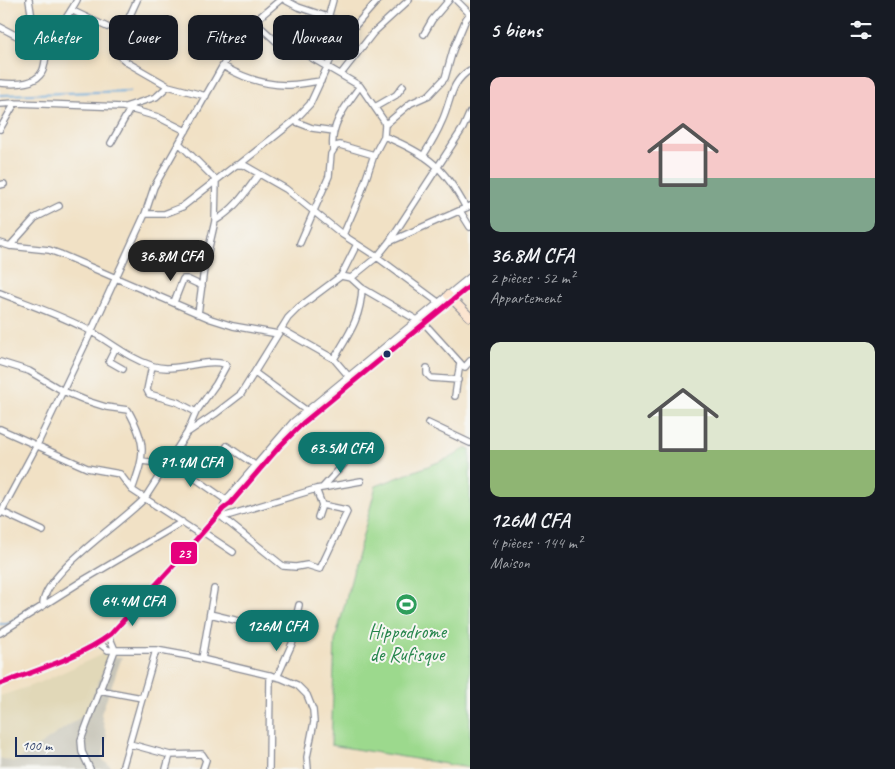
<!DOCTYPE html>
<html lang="fr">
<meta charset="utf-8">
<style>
body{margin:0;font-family:Caveat,sans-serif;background:#242831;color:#f1f3f6;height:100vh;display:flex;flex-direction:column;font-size:19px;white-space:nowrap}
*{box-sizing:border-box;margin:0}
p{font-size:16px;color:#9ea1a6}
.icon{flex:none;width:28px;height:28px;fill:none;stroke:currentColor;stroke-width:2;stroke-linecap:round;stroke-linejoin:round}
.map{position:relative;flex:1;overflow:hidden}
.panel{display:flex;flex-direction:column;background:#171b24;width:425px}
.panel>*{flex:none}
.guide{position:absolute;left:15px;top:15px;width:380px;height:45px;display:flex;gap:10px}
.scale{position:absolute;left:15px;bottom:12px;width:89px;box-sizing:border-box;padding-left:5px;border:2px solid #1b2f5e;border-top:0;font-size:14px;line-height:18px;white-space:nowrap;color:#1b2f5e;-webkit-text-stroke:4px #f6f6f2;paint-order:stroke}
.price{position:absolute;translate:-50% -42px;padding:0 11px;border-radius:18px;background:#0f766e;color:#fff;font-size:16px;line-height:32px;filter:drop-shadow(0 1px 2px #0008)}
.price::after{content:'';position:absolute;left:50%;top:30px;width:15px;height:11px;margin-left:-8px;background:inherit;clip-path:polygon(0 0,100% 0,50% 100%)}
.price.current{background:#222;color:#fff}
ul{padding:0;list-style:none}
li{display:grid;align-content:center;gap:10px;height:265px;padding:0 20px}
li span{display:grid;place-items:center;height:155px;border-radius:10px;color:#555}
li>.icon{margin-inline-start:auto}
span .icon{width:90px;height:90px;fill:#fffc;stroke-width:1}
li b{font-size:21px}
h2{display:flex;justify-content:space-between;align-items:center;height:60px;padding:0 20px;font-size:21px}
.pill{padding:0 18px;border-radius:10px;background:#171b24;box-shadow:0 2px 8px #0003;font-size:18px;line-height:45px}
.pill.current{background:#0f766e;color:#fff}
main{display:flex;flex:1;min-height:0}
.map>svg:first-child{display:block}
.built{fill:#e1d8b8}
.industrial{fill:#c7c5b8}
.green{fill:#9cd98d;stroke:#5c8476}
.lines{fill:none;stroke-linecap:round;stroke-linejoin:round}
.stream{stroke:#67a9db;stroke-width:2}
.street-casing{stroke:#868892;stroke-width:8}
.secondary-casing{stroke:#868892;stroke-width:10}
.street{stroke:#fff;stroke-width:5.5}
.secondary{stroke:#fce5d0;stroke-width:8}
.bus-1-casing{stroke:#f6f6f2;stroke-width:9}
.bus-1{stroke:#e5007d;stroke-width:5}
.bus-dot{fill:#1b2f5e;stroke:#f6f6f2;stroke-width:2}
.labels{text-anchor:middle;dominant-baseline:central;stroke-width:4;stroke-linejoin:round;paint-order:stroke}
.leisure-label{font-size:20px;fill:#27864d;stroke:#f6f6f2}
.line-badge{stroke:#f6f6f2;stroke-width:2}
.badge-label{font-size:14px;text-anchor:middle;font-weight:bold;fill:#fff}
</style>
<main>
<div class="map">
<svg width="470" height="769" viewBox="0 0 470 769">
<rect width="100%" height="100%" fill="#f6f6f2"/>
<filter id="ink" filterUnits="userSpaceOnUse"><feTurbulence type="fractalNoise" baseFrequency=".02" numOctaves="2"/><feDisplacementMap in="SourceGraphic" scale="10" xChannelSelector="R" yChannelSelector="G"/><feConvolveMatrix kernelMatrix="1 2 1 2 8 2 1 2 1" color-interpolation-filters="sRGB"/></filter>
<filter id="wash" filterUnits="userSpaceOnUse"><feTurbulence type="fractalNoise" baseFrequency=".0096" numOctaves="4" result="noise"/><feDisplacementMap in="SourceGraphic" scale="20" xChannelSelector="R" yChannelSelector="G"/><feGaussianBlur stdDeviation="1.12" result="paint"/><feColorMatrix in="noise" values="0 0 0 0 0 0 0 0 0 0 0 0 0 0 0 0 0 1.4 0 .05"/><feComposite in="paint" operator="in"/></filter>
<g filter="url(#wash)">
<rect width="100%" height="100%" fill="#f1e1c5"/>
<path class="built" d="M105,653L109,656L85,714L15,762L0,758V696L39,683Z"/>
<path class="industrial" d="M109,656L122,657L101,714L107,737L102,759L114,769H0V758L15,762L85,714Z"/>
<path class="green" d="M466,448L470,449V768L331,745L335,641L376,486L454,456Z"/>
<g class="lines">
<path class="stream" d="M0,95L130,91
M0,624H7L36,604"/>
</g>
</g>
<g filter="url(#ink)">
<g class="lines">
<defs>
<path id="street" d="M29,0L33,25L32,43
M137,0L115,48L116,53L128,63L168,86
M285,0L298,7L355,26L378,0
M456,0L470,14
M71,10L107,27
M328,18L333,0
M255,22L277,42L300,51L360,86L384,121L385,125L384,136L374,155L360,196L343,235
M0,27L47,52
M424,34L432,20L449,0
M223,66C242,77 264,85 286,85C298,85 310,82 321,81
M341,74L373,33L409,0
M0,83C10,84 26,85 35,79C46,73 44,62 47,51C54,33 68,17 77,0
M0,104L15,103L123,107L158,117L186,131
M125,107L156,97L168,86L206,96
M375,107L396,95L403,86
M294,121L312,128L334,131
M385,125L411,103L429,95L445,78L453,50L466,19L470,14
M0,129L15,103
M384,136C427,154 444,166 466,208
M111,143L130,109
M179,143L216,180L215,221L204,269L198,314
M333,149C330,124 346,106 360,86
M423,156C430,145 437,133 442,121C451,102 450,82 470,70
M240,164L294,121L310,104L347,24
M0,185L4,184
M460,211L470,227
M145,214H164L182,207L236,165H244L286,189L343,235L377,257L438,302
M215,221C236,208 245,193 259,174
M389,242L470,206
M0,243L10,246L49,250L60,254L211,319L233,326L278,334
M300,243L329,176L331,154L336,146L340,145L374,155
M10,246L35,218L59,206
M341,276L351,278L362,288L417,320
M351,278L377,257L389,242L463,128L470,112
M0,293C30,305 64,316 92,332C113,344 130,359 153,366C175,373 204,358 225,364L226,366L216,384L196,412
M174,302L183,279H187L202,286
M424,323L463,366L465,367L470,361
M281,329L334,359L351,379
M115,349L109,361L123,369
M334,359C349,334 361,318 362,288
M0,362L29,371L63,391L87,401L106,407L128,410C147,444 145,454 132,490
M152,366L147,390L149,394L177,402L196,412L187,433
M427,368V374L431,378L458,380
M255,373L307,411
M455,396L460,363
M428,423L470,443
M0,429L87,468L120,474L132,490L201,535
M227,446L255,465
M169,460L226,500
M142,461L166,464
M323,487L344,464
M223,508L226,500L293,422L470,277
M0,511L43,531
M0,514L36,447L91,332L145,214L154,187L235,44L243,31L280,0
M218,514L283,566L296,567L307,565L320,569L347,512L346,510L322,505L316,489
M223,517L316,489L361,481
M318,517L322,505
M203,532L233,552
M43,605C43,573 122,523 145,498L187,433L215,414L241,394L288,318L298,308L341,276L357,244
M210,614L272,629L295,637L277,677
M0,633L82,581L182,522
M292,635L299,605
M109,636L115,650
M99,643L108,650H156L189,656L281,678L297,685L307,695L313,710L314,722L307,757L308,769
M202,659L214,589
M0,684C35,671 82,656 111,634L174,565L223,509L231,503L279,447L303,423L470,286
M99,690L142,698
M130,744L170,755L202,754L206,760L203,769
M90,769L82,752L81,740L115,650
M122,769L156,650
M166,769L170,755
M269,769L270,675"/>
<path id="secondary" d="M448,295L470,317"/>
</defs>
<use href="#street" class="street-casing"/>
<use href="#secondary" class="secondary-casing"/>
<use href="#street" class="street"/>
<use href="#secondary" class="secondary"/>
<defs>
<path id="bus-1" d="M0,684C35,671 82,656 111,634L174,565L223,509L231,503L279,447L303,423L470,286"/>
</defs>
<use href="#bus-1" class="bus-1-casing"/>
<use href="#bus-1" class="bus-1"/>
</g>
</g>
<defs>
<symbol id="stadium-disc" viewBox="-11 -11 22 22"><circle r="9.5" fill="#2e9e5b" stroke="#f6f6f2"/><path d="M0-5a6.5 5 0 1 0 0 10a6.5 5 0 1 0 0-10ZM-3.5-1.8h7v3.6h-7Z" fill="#fff"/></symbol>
</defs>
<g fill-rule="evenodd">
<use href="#stadium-disc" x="394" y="592" width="25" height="25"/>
</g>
<circle class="bus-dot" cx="387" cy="354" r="4.5"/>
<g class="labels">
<g class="leisure-label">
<text x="407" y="631">Hippodrome<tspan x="407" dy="23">de Rufisque</tspan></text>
</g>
</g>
<rect class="line-badge" x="170" y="541" width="28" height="24" rx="5" fill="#e5007d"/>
<g class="badge-label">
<text x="184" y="558">23</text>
</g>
</svg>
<div class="scale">100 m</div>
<b class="price current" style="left:171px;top:282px">36.8M CFA</b>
<b class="price" style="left:341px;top:474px">63.5M CFA</b>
<b class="price" style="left:191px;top:488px">71.9M CFA</b>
<b class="price" style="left:133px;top:627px">64.4M CFA</b>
<b class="price" style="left:277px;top:652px">126M CFA</b>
<div class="guide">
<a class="pill current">Acheter</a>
<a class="pill">Louer</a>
<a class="pill">Filtres</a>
<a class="pill">Nouveau</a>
</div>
</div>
<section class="panel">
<h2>5 biens<svg class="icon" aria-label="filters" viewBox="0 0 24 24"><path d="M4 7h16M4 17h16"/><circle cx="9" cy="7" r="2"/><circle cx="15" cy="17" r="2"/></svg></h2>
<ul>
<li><span style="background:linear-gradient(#f6c9c9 65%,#7fa58c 0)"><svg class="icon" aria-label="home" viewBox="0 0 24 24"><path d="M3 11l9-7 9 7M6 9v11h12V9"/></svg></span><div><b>36.8M CFA</b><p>2 pièces · 52 m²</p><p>Appartement</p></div></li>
<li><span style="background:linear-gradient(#dfe7d0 70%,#8fb573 0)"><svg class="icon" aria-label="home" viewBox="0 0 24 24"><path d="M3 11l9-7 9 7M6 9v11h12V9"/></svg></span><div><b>126M CFA</b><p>4 pièces · 144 m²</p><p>Maison</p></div></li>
</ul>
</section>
</main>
